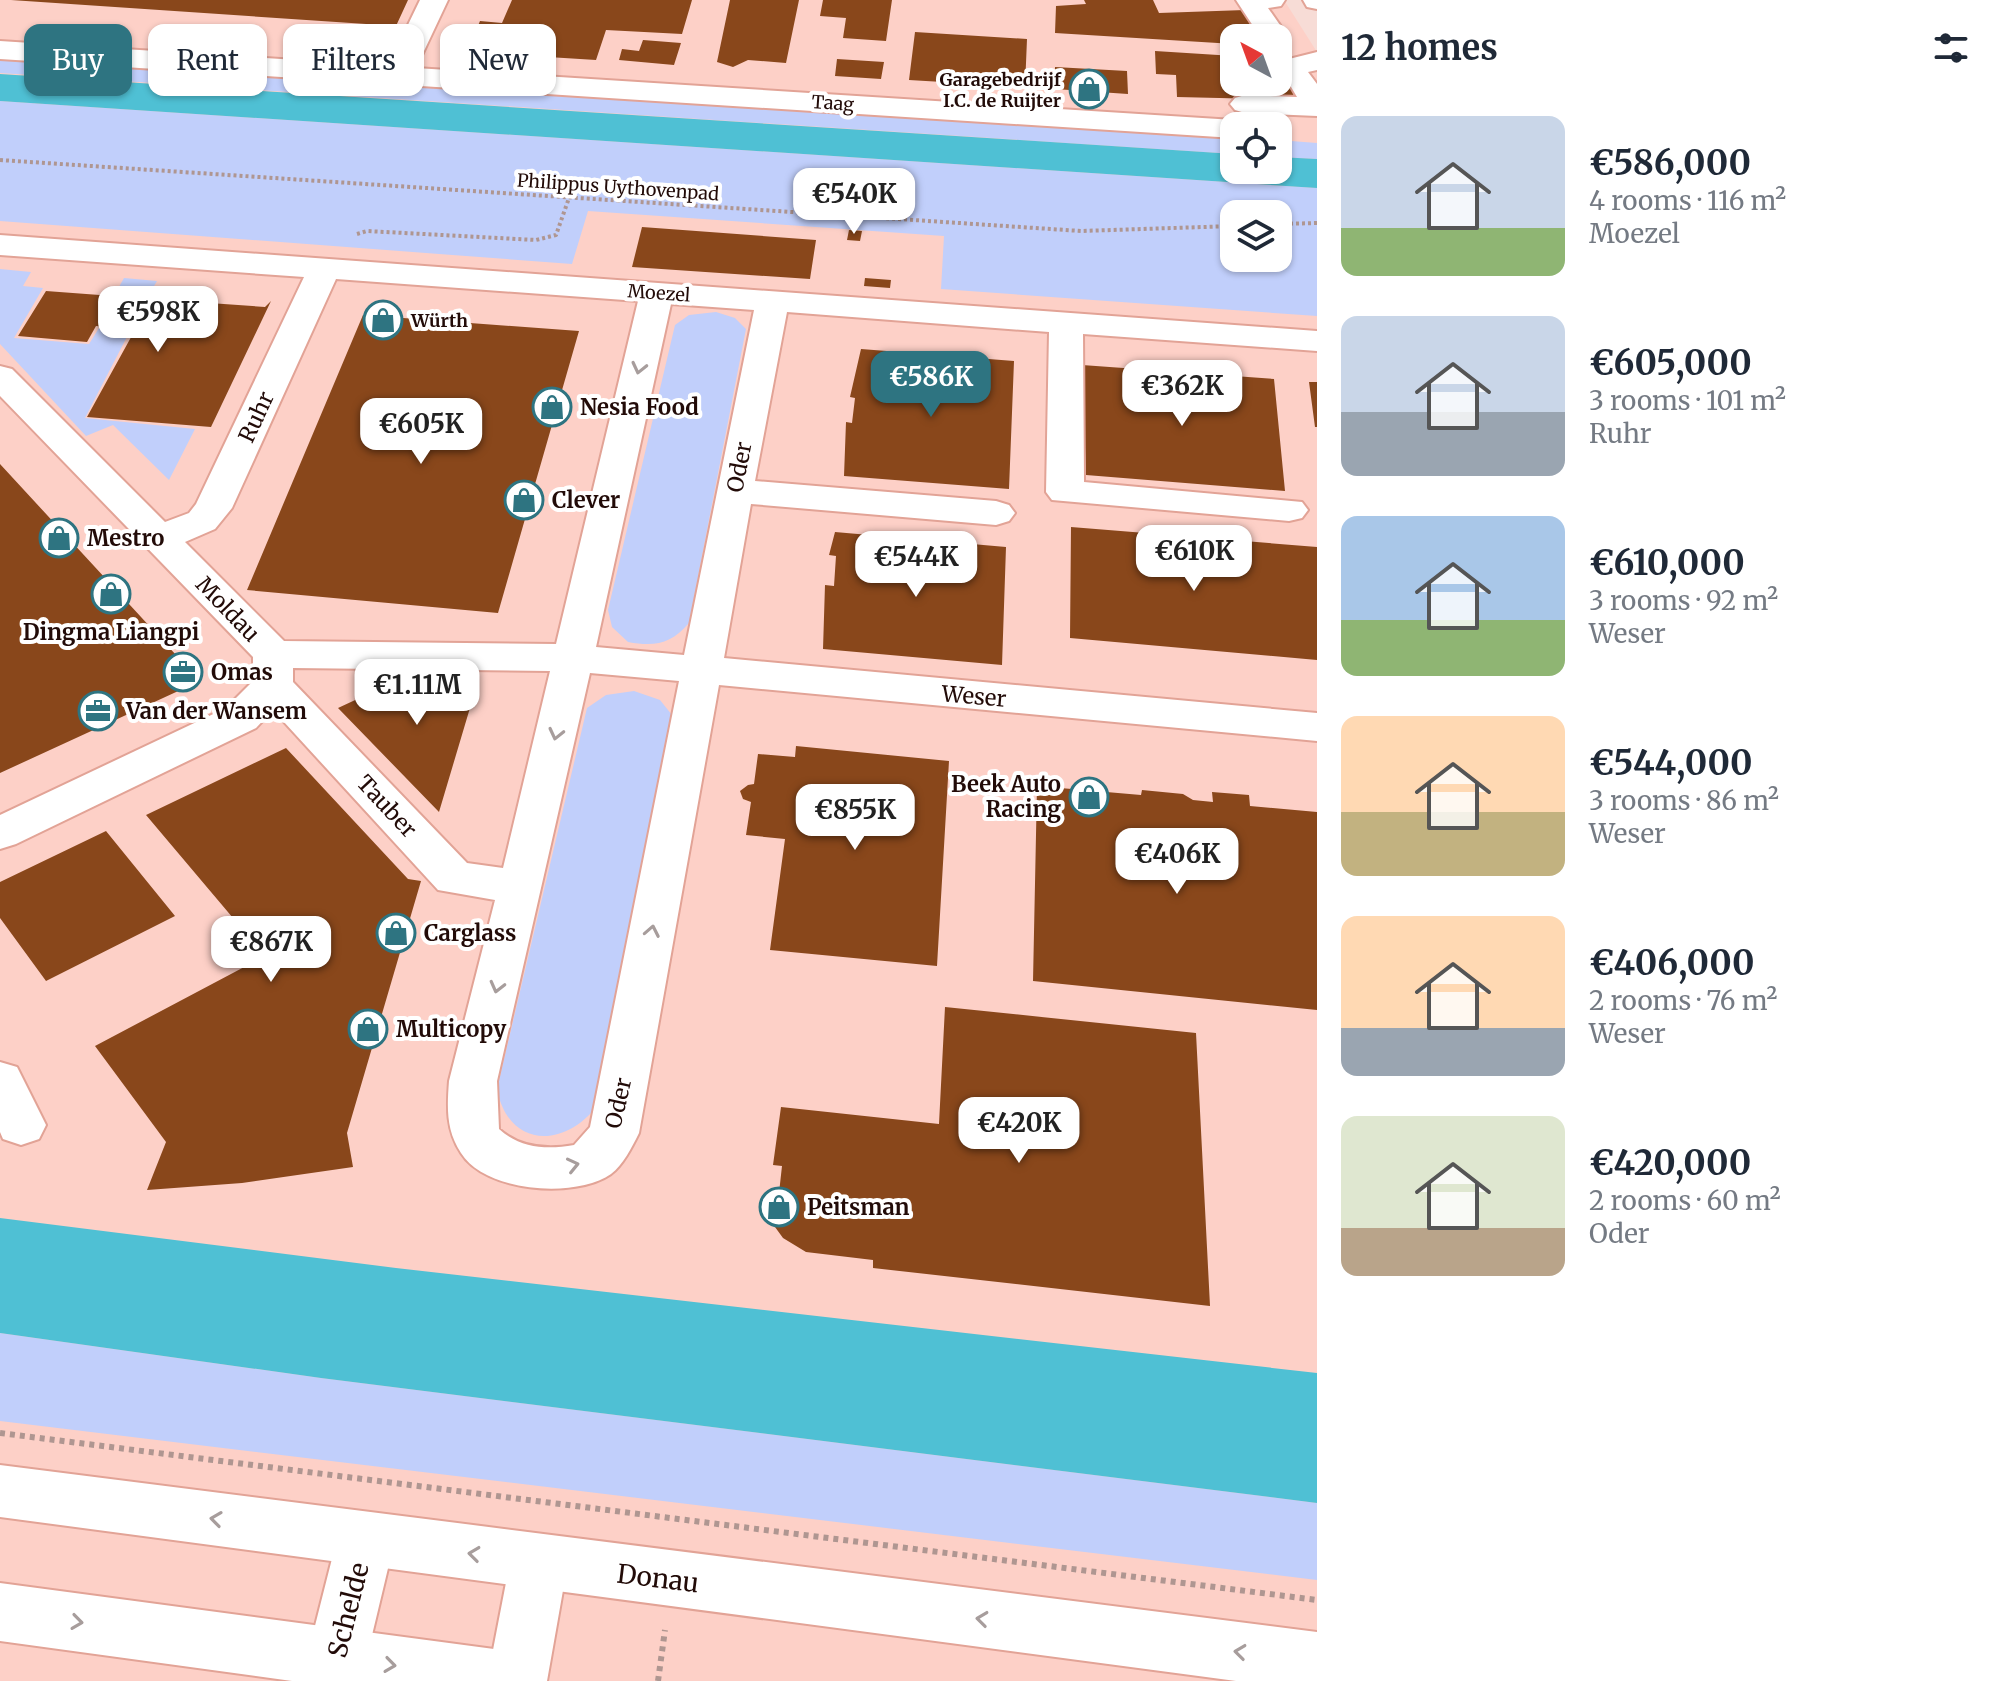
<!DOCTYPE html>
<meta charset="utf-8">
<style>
body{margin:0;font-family:Merriweather,serif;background:#f2f2f3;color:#1f2937;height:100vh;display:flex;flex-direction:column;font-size:30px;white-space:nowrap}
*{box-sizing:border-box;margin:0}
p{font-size:26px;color:#747a83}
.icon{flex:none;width:44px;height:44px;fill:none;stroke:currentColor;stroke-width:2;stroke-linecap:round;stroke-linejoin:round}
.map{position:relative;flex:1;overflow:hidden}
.details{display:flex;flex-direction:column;background:#fff;width:680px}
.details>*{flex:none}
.guide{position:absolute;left:24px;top:24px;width:760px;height:72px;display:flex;gap:16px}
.needle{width:52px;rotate:319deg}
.fabs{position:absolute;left:1220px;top:24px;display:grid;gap:16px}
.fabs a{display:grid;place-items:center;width:72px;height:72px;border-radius:16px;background:#fff;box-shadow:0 2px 6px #0004;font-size:40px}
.price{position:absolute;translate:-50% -68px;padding:0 18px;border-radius:16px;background:#fff;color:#222;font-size:26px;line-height:52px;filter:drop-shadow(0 2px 4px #0008)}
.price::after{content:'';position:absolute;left:50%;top:48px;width:24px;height:18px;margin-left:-12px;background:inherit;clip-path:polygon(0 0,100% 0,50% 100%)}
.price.on{background:#2e7481;color:#fff}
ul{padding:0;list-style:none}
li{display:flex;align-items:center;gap:24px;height:200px;padding:0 24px}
li span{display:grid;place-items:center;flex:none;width:224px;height:160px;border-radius:16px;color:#555}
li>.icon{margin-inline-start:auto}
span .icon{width:96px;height:96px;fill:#fffc;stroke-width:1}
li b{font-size:34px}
h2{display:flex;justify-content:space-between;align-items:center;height:96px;padding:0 24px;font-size:34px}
.pill{padding:0 28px;border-radius:16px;background:#fff;box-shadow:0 2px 6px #0004;font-size:28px;line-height:72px}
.pill.on{background:#2e7481;color:#fff}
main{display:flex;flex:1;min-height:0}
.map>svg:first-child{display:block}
.built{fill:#fdd0c7;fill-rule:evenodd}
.green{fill:#c1cffb;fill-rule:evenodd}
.water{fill:#4fc0d4}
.building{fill:#89471b}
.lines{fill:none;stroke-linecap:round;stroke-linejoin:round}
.minor-casing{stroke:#e2a396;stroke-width:4}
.major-casing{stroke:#e2a396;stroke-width:4}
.path-far1{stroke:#af9691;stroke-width:4;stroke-dasharray:3 3;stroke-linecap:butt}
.path{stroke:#af9691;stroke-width:6;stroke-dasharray:5 5;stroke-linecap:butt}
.minor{fill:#fff;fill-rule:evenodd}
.major{fill:#fff;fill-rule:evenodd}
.oneway{stroke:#a79d9c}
.labels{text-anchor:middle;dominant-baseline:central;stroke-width:8;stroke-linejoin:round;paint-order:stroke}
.far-poi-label{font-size:18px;font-weight:bold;fill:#220b08;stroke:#fff;text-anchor:end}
.far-street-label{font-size:18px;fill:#220b08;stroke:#fff}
.poi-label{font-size:22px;font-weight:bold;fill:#220b08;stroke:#fff;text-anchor:start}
.street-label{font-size:22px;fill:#220b08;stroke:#fff}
.near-street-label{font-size:26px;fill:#220b08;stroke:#fff}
</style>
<main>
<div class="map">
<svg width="1317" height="1681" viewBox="0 0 1317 1681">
<rect width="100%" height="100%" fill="#f7dcd6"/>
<path class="built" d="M0,0H1284L1317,52V1681H0ZM1234,38H1278V82H1234ZM1234,126H1278V170H1234ZM1234,214H1278V258H1234Z"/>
<path class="green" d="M0,57L1234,137V154L0,73Z
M0,101L1317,188V316L941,289L944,236L588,211L572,264L0,221ZM1234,214H1278V258H1234Z
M1278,140L1317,143V159L1278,157Z
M0,269L31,272L23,286L43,288L14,338L89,344L99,328L130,331L85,418L195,429L169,480L113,425L86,436L0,344Z
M124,278L157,281L139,312L106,310Z
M716,312L735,318L746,329L689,623C671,644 655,647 628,642L612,627L608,610L675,325L689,315Z
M634,691L660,700L672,715L600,1102C568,1148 509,1151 497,1089L587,708L606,695Z
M0,1333L321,1378L1317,1503V1580L0,1421Z"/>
<path class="water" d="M0,74L1234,154V170H1278V157L1317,159V188L0,101Z
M0,1218L396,1268L1317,1373V1503L321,1378L0,1333Z"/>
<path class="building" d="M11,0H408L396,26Z
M512,0H692L682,34L606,30L596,60L467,52L480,21L502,23Z
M730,0H799L786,63L748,60L733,67L717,62Z
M823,0H892L886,41L843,38L846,18L820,16Z
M1084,0H1153L1159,13L1245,10L1262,38H1234V44L1055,33L1056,6L1086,4Z
M915,32L1027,39L1025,87L909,80Z
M643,40L681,43L674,65L619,60L622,49L639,51Z
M1155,51L1234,56V82H1278V77H1285L1299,100L1177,97L1176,75L1156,74Z
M837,59L884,62L881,79L835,76Z
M1055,67L1127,71L1128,94L1055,89Z
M642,227L816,240L810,279L632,267Z
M849,230L862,231L860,241L847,240Z
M865,278L891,280L890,288L864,286Z
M46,291L113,296L104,312L143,315L152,299L265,307L271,301L211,427L87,417L135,330L96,326L87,342L18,336Z
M363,315L579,331L498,613L247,590Z
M861,349L1014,361L1009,489L844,476L846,422L852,423L855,398L850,397Z
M1082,365L1274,379L1285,491L1086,475Z
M1309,382H1317V427H1315Z
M0,464L200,681L0,773Z
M1071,527L1317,547V660L1070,638Z
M835,532L1006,547L1002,665L823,649L825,585L834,586L836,556L829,555Z
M409,675L478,681L439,812L338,708Z
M796,746L949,761L937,966L770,950L785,839L746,835L751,802L743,799L740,791L748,785L754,784L758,754L795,757Z
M286,748L408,879L421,881L347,1133L353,1167L242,1183L147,1190L166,1142L95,1046L265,956L146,815Z
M1037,786L1141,795L1142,790L1183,794L1193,800L1213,802L1212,792L1249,795L1250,806L1317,812V1010L1033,981Z
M106,831L175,916L46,981L0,918V882Z
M945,1007L1196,1033L1210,1306L873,1268V1260L806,1252L783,1238L775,1227L776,1221L767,1220L770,1192L779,1193L782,1166L773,1165L781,1107L939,1124Z"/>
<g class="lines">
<defs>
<path id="minor" d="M420,0H448L416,68L1234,120L1247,126H1234V138L0,59V41L388,66Z
M1236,0H1285L1281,6L1268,8L1289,38L1285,44L1278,46V38H1261Z
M1303,0H1317V9L1307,7Z
M1317,52V70L1308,72L1317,84V116L1245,113L1235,110L1230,104L1235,98L1245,95L1297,97L1278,65L1281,61Z
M0,235L1317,331V351L1083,334L1084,482L1302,502L1308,510L1302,518L1289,521L1052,500L1046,492L1049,332L787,312L755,481L996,501L1009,505L1015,513L1009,521L996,525L751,504L724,658L1317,713V741L719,685L639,1133C632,1147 623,1165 611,1174C575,1199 485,1192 461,1153C446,1130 447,1108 449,1081L495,900L438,890L273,710L256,728L16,844L0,849V815L226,708L253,681V657L0,396V366L12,369L165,522L189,513L196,504L304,277L0,255ZM336,279L638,301L556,644L284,641L185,542L215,529L232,508ZM671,304L754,310L684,655L596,647ZM293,668L550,671L503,868L467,863L293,682ZM590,673L679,681L590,1127L574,1145C546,1150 520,1148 499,1129L497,1081Z
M0,1062L17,1067L46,1125L39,1139L21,1145L3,1139L0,1132Z
M366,1512L386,1520L395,1539L361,1681H301L337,1539L346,1520Z
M539,1534L560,1542L568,1562L547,1681H487L510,1562L518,1542Z"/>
<path id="major" d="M0,1465L1317,1632V1681H1236L0,1517Z
M0,1583L509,1651L530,1660L539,1681H292L0,1641Z"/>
</defs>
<use href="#minor" class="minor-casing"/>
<use href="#major" class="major-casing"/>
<path class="path-far1" d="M0,160L1081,231L1234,226
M1278,224L1317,223
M357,234L367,231L536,240L556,235L569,198"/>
<path class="path" d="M0,1433L1317,1600
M658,1681L665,1630"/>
<use href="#minor" class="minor"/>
<use href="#major" class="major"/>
</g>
<defs><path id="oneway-chevron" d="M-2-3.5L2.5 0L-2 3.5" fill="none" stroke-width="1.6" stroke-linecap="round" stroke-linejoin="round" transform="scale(2)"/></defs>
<g class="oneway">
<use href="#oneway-chevron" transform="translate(639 368) rotate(103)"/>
<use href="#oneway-chevron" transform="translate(556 734) rotate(103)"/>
<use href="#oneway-chevron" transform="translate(652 931) rotate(-79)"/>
<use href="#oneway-chevron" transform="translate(497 987) rotate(104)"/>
<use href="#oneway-chevron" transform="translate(573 1165) rotate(-13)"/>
<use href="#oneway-chevron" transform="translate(216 1519) rotate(-172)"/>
<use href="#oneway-chevron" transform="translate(474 1554) rotate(-173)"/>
<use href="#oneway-chevron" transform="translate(982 1619) rotate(-173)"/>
<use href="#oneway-chevron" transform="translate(77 1622) rotate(8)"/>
<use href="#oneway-chevron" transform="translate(1240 1652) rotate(-173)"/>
<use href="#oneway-chevron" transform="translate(390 1665) rotate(8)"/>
</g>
<defs>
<symbol id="shop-ring" viewBox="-11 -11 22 22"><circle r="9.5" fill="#fff" stroke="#2e7481" stroke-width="1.5"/><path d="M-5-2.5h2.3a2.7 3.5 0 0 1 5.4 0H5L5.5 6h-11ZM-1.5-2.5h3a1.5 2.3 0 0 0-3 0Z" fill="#2e7481"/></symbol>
<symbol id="office-ring" viewBox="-11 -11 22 22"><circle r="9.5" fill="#fff" stroke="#2e7481" stroke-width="1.5"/><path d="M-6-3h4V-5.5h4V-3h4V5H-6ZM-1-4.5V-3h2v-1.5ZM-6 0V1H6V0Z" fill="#2e7481"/></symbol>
</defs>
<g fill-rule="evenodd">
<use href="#shop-ring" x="1067" y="67" width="44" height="44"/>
<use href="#shop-ring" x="361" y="298" width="44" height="44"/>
<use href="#shop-ring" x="530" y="385" width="44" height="44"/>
<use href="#shop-ring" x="502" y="478" width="44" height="44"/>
<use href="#shop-ring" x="37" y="516" width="44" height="44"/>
<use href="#shop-ring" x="89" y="572" width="44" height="44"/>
<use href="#office-ring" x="161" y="650" width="44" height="44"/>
<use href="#office-ring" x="76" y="689" width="44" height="44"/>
<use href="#shop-ring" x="1067" y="775" width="44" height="44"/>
<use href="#shop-ring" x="374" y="911" width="44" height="44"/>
<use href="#shop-ring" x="346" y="1007" width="44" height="44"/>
<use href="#shop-ring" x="757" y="1185" width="44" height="44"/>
</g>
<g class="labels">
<g class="far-poi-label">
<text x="1061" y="79">Garagebedrijf<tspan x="1061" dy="21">I.C. de Ruijter</tspan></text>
<text x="411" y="320" text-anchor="start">Würth</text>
</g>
<g class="far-street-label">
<text transform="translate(833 103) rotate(4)">Taag</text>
<text transform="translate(618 187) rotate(4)">Philippus Uythovenpad</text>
<text transform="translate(659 293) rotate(4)">Moezel</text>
</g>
<g class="poi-label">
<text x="580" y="407">Nesia Food</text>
<text x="552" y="500">Clever</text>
<text x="87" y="538">Mestro</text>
<text x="111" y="632" text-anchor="middle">Dingma Liangpi</text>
<text x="211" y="672">Omas</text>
<text x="126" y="711">Van der Wansem</text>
<text x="1061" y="784" text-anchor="end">Beek Auto<tspan x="1061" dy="25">Racing</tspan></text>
<text x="424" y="933">Carglass</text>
<text x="396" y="1029">Multicopy</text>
<text x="807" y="1207">Peitsman</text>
</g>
<g class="street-label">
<text transform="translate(256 417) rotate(-65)">Ruhr</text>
<text transform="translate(739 467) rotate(-79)">Oder</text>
<text transform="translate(228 609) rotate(46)">Moldau</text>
<text transform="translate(974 696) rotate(5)">Weser</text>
<text transform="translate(387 806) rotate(47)">Tauber</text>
<text transform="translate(618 1103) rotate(-77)">Oder</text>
</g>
<g class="near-street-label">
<text transform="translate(658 1578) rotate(7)">Donau</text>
<text transform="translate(348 1610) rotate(-76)">Schelde</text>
</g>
</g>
</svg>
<div class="fabs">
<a><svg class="needle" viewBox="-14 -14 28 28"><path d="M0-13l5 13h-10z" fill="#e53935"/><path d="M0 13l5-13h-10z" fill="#747a83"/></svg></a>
<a><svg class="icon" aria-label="locate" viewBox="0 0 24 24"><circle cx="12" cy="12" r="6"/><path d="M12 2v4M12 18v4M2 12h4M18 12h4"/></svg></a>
<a><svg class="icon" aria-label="layers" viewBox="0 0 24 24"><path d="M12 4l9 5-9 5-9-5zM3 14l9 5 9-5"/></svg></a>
</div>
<b class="price" style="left:854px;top:236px">€540K</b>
<b class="price" style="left:158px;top:354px">€598K</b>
<b class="price on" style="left:931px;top:419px">€586K</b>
<b class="price" style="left:1182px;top:428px">€362K</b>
<b class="price" style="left:421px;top:466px">€605K</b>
<b class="price" style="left:1194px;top:593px">€610K</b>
<b class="price" style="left:916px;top:599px">€544K</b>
<b class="price" style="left:417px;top:727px">€1.11M</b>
<b class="price" style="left:855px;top:852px">€855K</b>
<b class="price" style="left:1177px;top:896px">€406K</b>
<b class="price" style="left:271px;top:984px">€867K</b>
<b class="price" style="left:1019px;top:1165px">€420K</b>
<div class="guide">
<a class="pill on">Buy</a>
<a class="pill">Rent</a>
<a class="pill">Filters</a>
<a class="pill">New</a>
</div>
</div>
<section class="details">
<h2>12 homes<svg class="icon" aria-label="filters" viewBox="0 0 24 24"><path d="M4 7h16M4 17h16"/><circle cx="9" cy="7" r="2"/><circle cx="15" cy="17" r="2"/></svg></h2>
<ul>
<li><span style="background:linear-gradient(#c9d6e8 70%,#8fb573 0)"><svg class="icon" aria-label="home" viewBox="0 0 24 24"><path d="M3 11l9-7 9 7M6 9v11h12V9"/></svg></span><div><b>€586,000</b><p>4 rooms · 116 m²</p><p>Moezel</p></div></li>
<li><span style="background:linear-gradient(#c9d6e8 60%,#9aa5b1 0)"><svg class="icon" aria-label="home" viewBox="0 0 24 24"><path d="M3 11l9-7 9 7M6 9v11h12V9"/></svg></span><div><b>€605,000</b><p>3 rooms · 101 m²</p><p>Ruhr</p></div></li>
<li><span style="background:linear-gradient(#a9c7e8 65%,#8fb573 0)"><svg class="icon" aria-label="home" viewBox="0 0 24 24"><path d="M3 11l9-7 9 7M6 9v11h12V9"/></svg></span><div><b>€610,000</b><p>3 rooms · 92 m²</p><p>Weser</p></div></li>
<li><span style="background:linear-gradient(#ffd9b3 60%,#c2b280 0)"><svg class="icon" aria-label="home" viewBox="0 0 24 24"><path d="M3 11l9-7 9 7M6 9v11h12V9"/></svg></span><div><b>€544,000</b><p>3 rooms · 86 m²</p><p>Weser</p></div></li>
<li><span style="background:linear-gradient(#ffd9b3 70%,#9aa5b1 0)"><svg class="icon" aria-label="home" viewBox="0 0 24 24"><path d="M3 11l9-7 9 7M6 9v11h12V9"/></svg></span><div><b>€406,000</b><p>2 rooms · 76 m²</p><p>Weser</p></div></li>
<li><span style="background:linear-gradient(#dfe7d0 70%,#b9a48a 0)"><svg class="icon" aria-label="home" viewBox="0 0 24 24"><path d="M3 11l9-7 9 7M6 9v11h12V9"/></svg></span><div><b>€420,000</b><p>2 rooms · 60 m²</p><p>Oder</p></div></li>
</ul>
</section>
</main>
